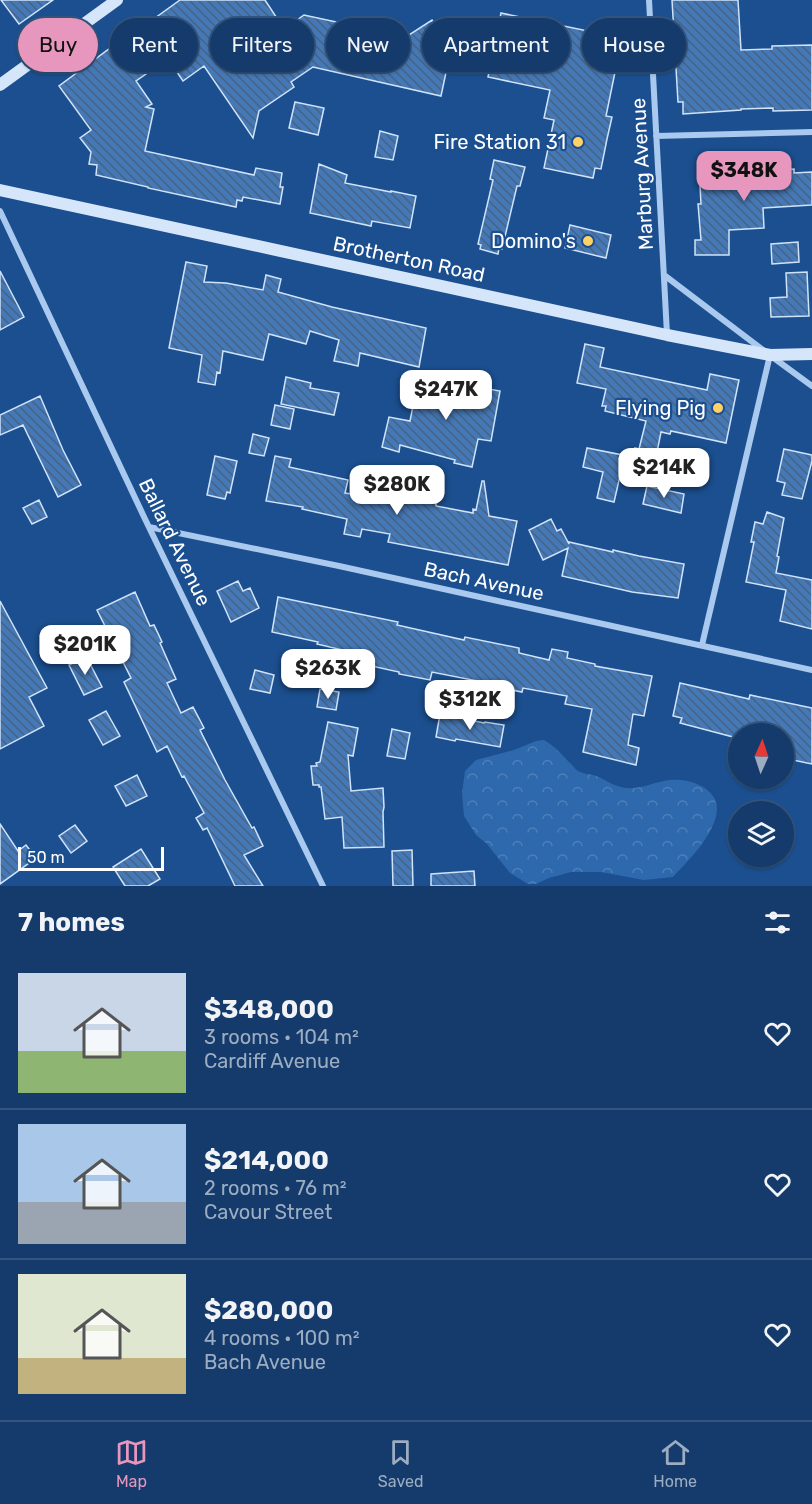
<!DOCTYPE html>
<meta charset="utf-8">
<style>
body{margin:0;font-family:Rubik,sans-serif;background:#1d4271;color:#f1f3f6;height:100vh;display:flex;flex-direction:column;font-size:22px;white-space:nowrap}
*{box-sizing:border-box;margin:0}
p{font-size:20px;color:#9dadc1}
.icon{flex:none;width:33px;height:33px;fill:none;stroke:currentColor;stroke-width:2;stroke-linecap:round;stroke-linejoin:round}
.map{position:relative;height:886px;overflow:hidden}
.side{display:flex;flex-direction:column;background:#143b6b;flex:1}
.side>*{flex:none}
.banner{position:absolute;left:18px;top:18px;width:777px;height:54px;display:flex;gap:12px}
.needle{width:39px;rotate:3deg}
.controls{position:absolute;left:728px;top:723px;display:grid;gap:12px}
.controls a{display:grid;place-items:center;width:66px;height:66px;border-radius:50%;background:#143b6b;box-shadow:0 2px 4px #0004,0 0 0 2px #33557e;font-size:30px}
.scale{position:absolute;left:18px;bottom:15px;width:146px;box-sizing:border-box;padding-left:6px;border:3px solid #fff;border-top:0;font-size:16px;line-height:21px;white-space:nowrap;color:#fff;-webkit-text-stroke:4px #1b4f8f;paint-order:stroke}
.price{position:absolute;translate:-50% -51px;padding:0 14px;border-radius:12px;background:#fff;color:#222;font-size:20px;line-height:39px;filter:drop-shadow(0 2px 3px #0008)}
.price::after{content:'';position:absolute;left:50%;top:36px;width:18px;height:14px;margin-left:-9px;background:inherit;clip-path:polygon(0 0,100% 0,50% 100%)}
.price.current{background:#e797bd;color:#111}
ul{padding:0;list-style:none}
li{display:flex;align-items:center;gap:18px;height:150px;padding:0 18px}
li+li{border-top:2px solid #33557e}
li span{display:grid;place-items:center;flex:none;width:168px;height:120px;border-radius:0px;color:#555}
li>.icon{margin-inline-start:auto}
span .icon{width:72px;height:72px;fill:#fffc;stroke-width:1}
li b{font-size:26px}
h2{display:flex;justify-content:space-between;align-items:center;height:72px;padding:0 18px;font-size:26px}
.tag{padding:0 21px;border-radius:27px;background:#143b6b;box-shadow:0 2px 4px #0004,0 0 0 2px #33557e;font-size:21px;line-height:54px}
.tag.current{background:#e797bd;color:#111}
.tab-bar{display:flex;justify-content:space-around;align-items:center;height:84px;border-top:2px solid #33557e;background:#143b6b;font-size:16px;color:#9dadc1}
.tab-bar a{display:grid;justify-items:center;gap:3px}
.tab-bar .current{color:#e797bd}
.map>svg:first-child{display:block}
.forest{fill:url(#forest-crowns)}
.building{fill:url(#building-back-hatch);stroke:#cfe3fa;stroke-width:1.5}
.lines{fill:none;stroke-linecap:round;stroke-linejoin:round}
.street{stroke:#a9c9ee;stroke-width:6}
.secondary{stroke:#d6e6fa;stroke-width:12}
.poi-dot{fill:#ffd166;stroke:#1b4f8f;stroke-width:2}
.labels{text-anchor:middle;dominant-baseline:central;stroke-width:4.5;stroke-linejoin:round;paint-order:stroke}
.poi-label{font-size:20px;fill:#fff;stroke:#1b4f8f;text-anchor:end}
.street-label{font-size:20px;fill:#fff;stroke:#1b4f8f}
</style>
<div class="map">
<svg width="812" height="886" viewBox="0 0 812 886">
<defs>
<pattern id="forest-crowns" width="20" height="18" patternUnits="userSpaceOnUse" patternTransform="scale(1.5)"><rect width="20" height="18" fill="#2e69ad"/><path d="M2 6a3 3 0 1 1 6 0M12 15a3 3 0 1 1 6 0" fill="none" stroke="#4d80b9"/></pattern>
<pattern id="building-back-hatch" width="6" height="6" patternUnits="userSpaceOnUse" patternTransform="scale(1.5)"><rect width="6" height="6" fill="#4478b7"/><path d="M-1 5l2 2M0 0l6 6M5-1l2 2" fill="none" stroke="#486282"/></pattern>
</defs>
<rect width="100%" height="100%" fill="#1b4f8f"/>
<path class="forest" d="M544,740C555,746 563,756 571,764C574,767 575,769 578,771C583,774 590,774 596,776C605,779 611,785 621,787C637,792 654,781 671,780C683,779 696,782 706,789C738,812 691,858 673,877L644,880L601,872H571L549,878L536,884H528L510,873L487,844L476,835L464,816L462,793L465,771L476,760L514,750L536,741Z"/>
<path class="building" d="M1,0H53L19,24Z
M180,0H265L284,29L304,15L406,37L432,20L451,49L441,96L313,67L291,82L294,87L259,111L253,138L204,66L183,81L168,59L136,81L152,104L146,107L154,109L145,151L254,175L256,168L282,173L280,187H283L280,204L243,197L242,201L237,200L236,207L148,188V187L96,175L97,165L89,164L91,152L80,138L91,130L59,86L113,46L116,52L146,30L144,26Z
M672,0H738L741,50L772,49V46L812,45V110L773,111V108L741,109V110L683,114V102H678Z
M501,13L622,38L606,116L612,117L607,139L601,169L595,168L593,178L544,168L554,120L544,118L550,90L488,77Z
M295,102L324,108L318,135L289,128Z
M380,131L398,136L393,160L375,157Z
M494,160L525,167L520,186H517L502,249L499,248L498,254L480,249L481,245L478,244L493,180L490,179Z
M319,164L347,175L345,183L391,192V191L416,196L410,228L372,221L371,226L310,213Z
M731,165L732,173L794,169V173L812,172V205L763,208L764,228L729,230V255H695V240H701L698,204H701L699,167Z
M570,225L611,235L606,258L565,248Z
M798,242L799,262L772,264L771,244Z
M186,262L207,266L204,282L226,283L263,290L266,275L281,279L278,292L332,307L426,328L419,367L360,353L358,366L345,363L334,361L339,340L310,331L306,344L269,334L263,360L223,351L220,373L217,372L215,385L198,382L202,355L169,348Z
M0,271L24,317L0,330Z
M807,272L809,316L771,317L770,298L787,297L786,273Z
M585,344L604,348L600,367L707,390L710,374L739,380L726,443L671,431L670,434L661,432L651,482L620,476L614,502L597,498L603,472L583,467L587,448L633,457L635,448L639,449L646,421L605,411L606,406H602L606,389L577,383Z
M419,376L500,391L491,441L478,439L472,467L454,463L455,460L400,445L399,452L382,447L389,417L410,421Z
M286,377L311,383L310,388L339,393L334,415L281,404Z
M40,396L63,450L81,485L58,497L23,425L0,435V415Z
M275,405L294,409L290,429L271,425Z
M253,434L269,438L264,456L249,453Z
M784,449L812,455V461L802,499L782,495L785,483L777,481Z
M215,456L237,461L230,493L227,492L225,499L207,495Z
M275,456L291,459L289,467L348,480L345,493L395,500L396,498L420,503L421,497L436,501V506L473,513V509L476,510L482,481H484L489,516L517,521L508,565L388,542L390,534L362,529L360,537L344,534L347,519L302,509L303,507L266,501Z
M647,486L684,494L681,513L643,504Z
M39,500L47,517L32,524L23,508Z
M767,512L784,518L777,556L779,557L776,573L812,580V629L780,621L786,590L746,582L754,542H751L755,522L763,524Z
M551,519L557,531L561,529L569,544V542L613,552V550L639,556L684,564L678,598L632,592L562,576L568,548L543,560L529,530Z
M238,581L243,591L250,588L259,608L231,622L217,591Z
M135,592L150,626L154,625L162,642L160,643L176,679L167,683L181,713L193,707L204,728L200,730L225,780L252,828L254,827L263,846L244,855L263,886H235L207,828L203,830L196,818L204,813L184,776L182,777L167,746L157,752L124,682L131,678L97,610Z
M278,597L398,622L397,625L464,640L465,637L519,648V653L549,660L552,649L568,652L567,658L595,664V666L652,676L644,716L633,714L628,745L639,748L636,765L583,752L592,709L565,704L567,696L523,688L522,692L497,687L498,685L432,672L430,680L399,674V672L349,661L351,652L317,644L318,642L272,632Z
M0,601L47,688L29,697L44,726L0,749Z
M86,656L102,687L84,695L69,665Z
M255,670L274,675L270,693L250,689Z
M680,683L749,699L750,695L812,708V764L783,758V734H738L737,738L680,723L682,718L673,716Z
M320,689L339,692L336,710L317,707Z
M106,711L120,736L103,745L89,720Z
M440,714L484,723L485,722L504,725L500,747L456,739L455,741L436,737Z
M328,722L358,728L353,756L348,755L351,791L383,788L384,807L383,812L384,847L344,848L342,817L325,819L321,787H319V785H313L311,766H317L316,763L320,762Z
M392,729L410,733L405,759L387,756Z
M137,775L147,796L126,806L115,786Z
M0,824L18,851L26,845L36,858L0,884Z
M75,825L87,841L71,853L59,836Z
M141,849L160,879L148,886H125L113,867Z
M412,850L413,886H393L392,851Z
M474,871L475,886H431V874Z"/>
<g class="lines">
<path class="street" d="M649,0L667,334
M656,136L812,132
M0,211L145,519L323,886
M664,275L763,350
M771,356L812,386
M149,527L339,566L812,670
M702,645L770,355"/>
<path class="secondary" d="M0,85L117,0
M0,190L667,335L770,355L812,354"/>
</g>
<g class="poi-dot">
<circle cx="578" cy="142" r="6"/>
<circle cx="588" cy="241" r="6"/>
<circle cx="718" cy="408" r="6"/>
</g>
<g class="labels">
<g class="poi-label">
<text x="566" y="142">Fire Station 31</text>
<text x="576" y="241">Domino's</text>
<text x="706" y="408">Flying Pig</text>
</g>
<g class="street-label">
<text transform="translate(642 174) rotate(-93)">Marburg Avenue</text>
<text transform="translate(409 259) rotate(12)">Brotherton Road</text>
<text transform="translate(175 542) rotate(64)">Ballard Avenue</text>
<text transform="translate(484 581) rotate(12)">Bach Avenue</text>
</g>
</g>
</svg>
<div class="controls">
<a><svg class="needle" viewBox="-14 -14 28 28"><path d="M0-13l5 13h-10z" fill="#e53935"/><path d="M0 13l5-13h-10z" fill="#9dadc1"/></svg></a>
<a><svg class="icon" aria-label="layers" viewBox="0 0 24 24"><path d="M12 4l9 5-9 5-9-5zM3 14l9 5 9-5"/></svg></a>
</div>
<div class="scale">50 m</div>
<b class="price current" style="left:744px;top:202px">$348K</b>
<b class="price" style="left:446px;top:421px">$247K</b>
<b class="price" style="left:664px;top:499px">$214K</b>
<b class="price" style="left:397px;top:516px">$280K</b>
<b class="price" style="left:85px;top:676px">$201K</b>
<b class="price" style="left:328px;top:700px">$263K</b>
<b class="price" style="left:470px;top:731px">$312K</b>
<div class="banner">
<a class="tag current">Buy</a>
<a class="tag">Rent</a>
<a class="tag">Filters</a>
<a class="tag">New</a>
<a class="tag">Apartment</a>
<a class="tag">House</a>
</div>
</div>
<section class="side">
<h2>7 homes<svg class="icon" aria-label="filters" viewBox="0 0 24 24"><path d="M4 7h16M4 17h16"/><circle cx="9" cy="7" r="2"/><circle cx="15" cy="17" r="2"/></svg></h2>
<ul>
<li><span style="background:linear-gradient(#c9d6e8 65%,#8fb573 0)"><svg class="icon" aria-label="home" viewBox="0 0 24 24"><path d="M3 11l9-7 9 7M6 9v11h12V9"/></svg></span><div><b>$348,000</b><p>3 rooms · 104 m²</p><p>Cardiff Avenue</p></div><svg class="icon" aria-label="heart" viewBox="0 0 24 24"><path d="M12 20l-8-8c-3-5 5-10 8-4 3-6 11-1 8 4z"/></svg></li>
<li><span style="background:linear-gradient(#a9c7e8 65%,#9aa5b1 0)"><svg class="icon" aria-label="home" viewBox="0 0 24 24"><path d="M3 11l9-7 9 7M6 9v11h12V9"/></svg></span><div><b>$214,000</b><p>2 rooms · 76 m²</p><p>Cavour Street</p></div><svg class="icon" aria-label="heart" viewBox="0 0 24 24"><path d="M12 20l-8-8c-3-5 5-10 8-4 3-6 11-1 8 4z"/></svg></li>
<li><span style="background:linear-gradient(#dfe7d0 70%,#c2b280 0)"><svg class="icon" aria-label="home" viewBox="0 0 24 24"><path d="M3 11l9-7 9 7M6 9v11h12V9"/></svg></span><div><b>$280,000</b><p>4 rooms · 100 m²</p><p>Bach Avenue</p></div><svg class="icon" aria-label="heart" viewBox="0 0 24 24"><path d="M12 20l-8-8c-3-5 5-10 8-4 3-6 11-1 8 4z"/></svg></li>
</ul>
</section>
<nav class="tab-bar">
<a class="current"><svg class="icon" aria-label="map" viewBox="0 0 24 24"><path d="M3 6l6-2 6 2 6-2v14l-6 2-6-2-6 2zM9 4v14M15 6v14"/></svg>Map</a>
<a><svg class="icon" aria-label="saved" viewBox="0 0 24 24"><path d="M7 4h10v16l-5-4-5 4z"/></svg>Saved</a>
<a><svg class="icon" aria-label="home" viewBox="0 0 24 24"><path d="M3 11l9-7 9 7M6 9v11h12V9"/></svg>Home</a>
</nav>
